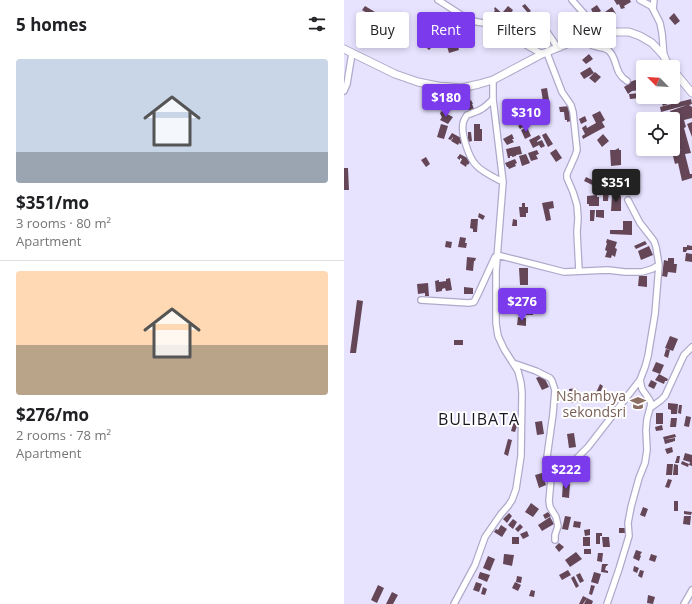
<!DOCTYPE html>
<meta charset="utf-8">
<style>
body{margin:0;font-family:"Open Sans",sans-serif;background:#f6f6f6;color:#202124;height:100vh;display:flex;flex-direction:column;font-size:15px;white-space:nowrap}
*{box-sizing:border-box;margin:0}
p{font-size:13px;color:#757577}
.icon{flex:none;width:22px;height:22px;fill:none;stroke:currentColor;stroke-width:2;stroke-linecap:round;stroke-linejoin:round}
.map{position:relative;flex:1;overflow:hidden}
.sheet{display:flex;flex-direction:column;background:#fff;width:344px}
.sheet>*{flex:none}
.guide{position:absolute;left:12px;top:12px;width:276px;height:36px;display:flex;gap:8px}
.needle{width:26px;rotate:294deg}
.buttons{position:absolute;left:292px;top:60px;display:grid;gap:8px}
.buttons a{display:grid;place-items:center;width:44px;height:44px;border-radius:4px;background:#fff;box-shadow:0 2px 6px #0003;font-size:20px}
.price{position:absolute;translate:-50% -34px;padding:0 9px;border-radius:4px;background:#7c3aed;color:#fff;font-size:13px;line-height:26px;filter:drop-shadow(0 1px 2px #0008)}
.price::after{content:'';position:absolute;left:50%;top:24px;width:12px;height:9px;margin-left:-6px;background:inherit;clip-path:polygon(0 0,100% 0,50% 100%)}
.price.active{background:#222;color:#fff}
ul{padding:0;list-style:none}
li{display:grid;align-content:center;gap:8px;height:212px;padding:0 16px}
li+li{border-top:1px solid #e0e0e0}
li span{display:grid;place-items:center;height:124px;border-radius:4px;color:#555}
li>.icon{margin-inline-start:auto}
span .icon{width:72px;height:72px;fill:#fffc;stroke-width:1}
li b{font-size:17px}
h2{display:flex;justify-content:space-between;align-items:center;height:48px;padding:0 16px;font-size:17px}
.tag{padding:0 14px;border-radius:4px;background:#fff;box-shadow:0 2px 6px #0003;font-size:14px;line-height:36px}
.tag.active{background:#7c3aed;color:#fff}
main{display:flex;flex:1;min-height:0}
.map>svg:first-child{display:block}
.building{fill:#644657}
.lines{fill:none;stroke-linecap:round;stroke-linejoin:round}
.minor-casing{stroke:#aea9ca;stroke-width:8}
.major-casing{stroke:#aea9ca;stroke-width:9}
.minor{stroke:#fff;stroke-width:5.5}
.major{stroke:#fff;stroke-width:7}
.labels{text-anchor:middle;dominant-baseline:central;stroke-width:4;stroke-linejoin:round;paint-order:stroke}
.education-label{font-size:14px;fill:#785e54;stroke:#fff;text-anchor:end}
.quarter-label{font-size:16px;letter-spacing:1px;fill:#181622;stroke:#fff}
</style>
<main>
<section class="sheet">
<h2>5 homes<svg class="icon" aria-label="filters" viewBox="0 0 24 24"><path d="M4 7h16M4 17h16"/><circle cx="9" cy="7" r="2"/><circle cx="15" cy="17" r="2"/></svg></h2>
<ul>
<li><span style="background:linear-gradient(#c9d6e8 75%,#9aa5b1 0)"><svg class="icon" aria-label="home" viewBox="0 0 24 24"><path d="M3 11l9-7 9 7M6 9v11h12V9"/></svg></span><div><b>$351/mo</b><p>3 rooms · 80 m²</p><p>Apartment</p></div></li>
<li><span style="background:linear-gradient(#ffd9b3 60%,#b9a48a 0)"><svg class="icon" aria-label="home" viewBox="0 0 24 24"><path d="M3 11l9-7 9 7M6 9v11h12V9"/></svg></span><div><b>$276/mo</b><p>2 rooms · 78 m²</p><p>Apartment</p></div></li>
</ul>
</section>
<div class="map">
<svg width="348" height="604" viewBox="0 0 348 604">
<rect width="100%" height="100%" fill="#e7e3ff"/>
<path class="building" d="M270,0H286L287,2L280,6L281,8L277,9L275,4L273,5Z
M181,4L187,11L184,13L178,6Z
M253,5L257,11L250,15L247,9Z
M21,6L31,12L28,16L18,10Z
M164,6L169,10L165,16L159,12Z
M151,7L161,16L155,23L151,19L153,18L151,16L153,15L150,12L151,10L150,9Z
M268,7L272,14L268,16L267,14L264,16L261,12Z
M174,12L183,24L181,25L182,26L180,29L179,28L176,30L166,18Z
M330,13L336,21L331,25L325,18Z
M164,17L170,23L167,26L161,20Z
M25,28L34,37L29,42L20,34Z
M81,35L91,44L85,50L75,41Z
M113,43L115,50L105,53L103,46Z
M245,54L249,59L242,64L238,60Z
M246,67L250,73L240,79L236,73Z
M251,72L257,77L251,83L245,78Z
M291,80L293,81V82H296L297,90L288,91L284,94L280,87L286,83V82Z
M203,88L205,100L199,101L197,89Z
M296,93V98L286,99L285,94Z
M315,97H327L329,102L319,106Z
M347,99L348,104L345,105L348,107V118L340,120L342,127L340,128L347,153L341,154L346,174H348V178L338,181L334,163L331,164L328,152L337,150L333,149L331,133L329,134V119H328L326,111L343,105L317,112L316,107Z
M127,100L129,104H128L130,109L125,112L122,103Z
M168,101L176,120L168,123L160,105Z
M226,106L227,121L223,122V120H221L220,112H216L215,107Z
M195,107L197,110L191,114L189,110Z
M97,111L109,117L104,124L96,120L98,117L97,116V115L96,114Z
M198,111L200,115L194,118L192,115Z
M256,111L261,120L258,122L261,127L239,139L238,136L241,134L238,128L242,125L243,128L252,123L248,115Z
M325,115L327,119H318L317,118Z
M241,116L243,121L237,124L235,119Z
M185,119L187,123L176,129L174,126Z
M348,122V137L343,124Z
M97,124L104,126L100,139L93,137Z
M130,124H136V129H138V141H130Z
M183,127L187,136L181,139L177,130Z
M124,132H127L128,141L124,142Z
M108,133L119,139L117,144L115,143L114,145L107,141L109,138V137L107,140L104,139Z
M202,133L209,144L204,147L198,135Z
M168,134L170,139H168L170,142L163,145L159,139Z
M259,134L265,141L258,147L253,140Z
M195,135L197,138L193,141V142L198,140L201,146L197,148L195,145L189,148L185,140Z
M176,146L178,154L172,155V156L168,157V156H166V158H164L162,149Z
M275,148V150H277V165L267,166L266,150H271Z
M212,149L218,158L212,162L206,153Z
M193,150L195,154L192,155L194,159L187,161L184,153Z
M116,154L127,160L124,165L123,164L122,167L116,163L118,159L116,158V160L113,158Z
M182,154L186,163L178,166L175,156Z
M82,157L86,164L82,167L77,160Z
M171,159L173,163L171,164L172,166L165,169L164,167H163L161,163Z
M0,168H4L5,190H0Z
M242,177L261,186L259,190L240,181Z
M259,192H265L264,201H259Z
M253,195V197H255V206H245V204H243V196Z
M268,195L277,196V211H267Z
M209,201L210,208L205,209L207,220L202,221L198,203Z
M178,203H181V207H184V213H182V217H176L175,207H178Z
M246,210H251L250,221H246Z
M252,210H260V218L252,217Z
M135,213L141,216L139,220L134,217Z
M127,219H134L133,232H129V229L126,228Z
M169,219L173,220V226H168Z
M279,221H288V235L266,234V230H279Z
M116,237L122,238L121,243H123L122,248L114,247Z
M263,239L273,242L271,248L273,249L271,257L268,255L267,258L261,257L263,251L261,250L263,243H262Z
M102,241L108,242L107,248L101,247Z
M301,241L303,244L292,249L290,246Z
M343,245L348,246V250H343L342,252H339V247H343Z
M305,246L309,255L297,260L294,251Z
M342,253L348,254V262L341,261Z
M123,257L132,258L131,261H130L129,271L122,270Z
M324,258H330V264H333L332,273L324,272L323,277L318,276L320,260L324,261Z
M175,268H184V285H176Z
M295,276H303V287L294,286Z
M106,278L108,290L102,291L101,288L98,289V291L92,292L91,281L95,280V282L102,281V279Z
M84,283L85,296H81V293L74,294L73,284Z
M120,287L129,288V294H120Z
M13,300L19,301L12,353H6Z
M178,310H189V315H178Z
M174,317L182,318V326L173,325Z
M326,336L334,339L329,351L321,348Z
M110,340H119V345H110Z
M322,349L326,350L324,358L320,356Z
M312,362L320,365L316,374L308,371Z
M315,374L324,379L323,381H321L320,384L311,380Z
M199,375L205,387L198,390L192,378Z
M307,380L313,383L310,389L304,386Z
M256,384L259,386L256,393L260,395L258,400L250,397Z
M233,388L235,402L226,403L225,389Z
M324,403L334,404L333,414H327V410L324,409Z
M335,405H338L337,414L334,413Z
M312,413H319V424H312Z
M342,416L347,417L345,427L340,426Z
M171,418L175,420L171,432L167,431Z
M327,418H333L332,427H326Z
M198,421L200,434L193,435L191,422Z
M318,425L319,430L312,431L311,427Z
M230,433L232,447L225,448L223,434Z
M331,434L332,437L320,440L319,437Z
M331,438V441L321,444L320,440Z
M164,439L168,440L164,456L160,454Z
M328,447L329,452L323,454L321,449Z
M341,453L348,455V466L345,465L346,462L339,460Z
M333,456H336L335,463H331Z
M338,461L345,464L344,467L337,464Z
M323,464H329L328,475H322Z
M330,464L334,465V475H329Z
M198,473L202,485L195,488L191,475Z
M324,479L328,480L325,488L321,487Z
M219,483L226,484L225,498L218,497Z
M330,501H334V511H330Z
M187,503L195,509L189,517L181,512Z
M299,507L304,509L301,517L296,515Z
M340,511L348,512L347,515L340,514Z
M204,512L207,516L201,519L199,515Z
M165,513L168,516L163,523L159,519Z
M221,516L227,517L224,530L218,529Z
M340,516H347L346,525L339,524Z
M206,517L210,524L198,531L194,525Z
M169,519L173,522L169,529L164,525Z
M230,521L237,522L236,528L229,527Z
M176,524L179,527L174,532L171,529Z
M157,525L163,529L158,537L150,532L152,529L154,530Z
M275,528H283V533H275Z
M246,529V535L241,536L240,530Z
M183,531L185,536L179,539L176,534Z
M252,533H258V536H256V544H252Z
M168,537H175V544H168Z
M239,537H246V546H239Z
M258,537H265L266,547H259Z
M215,543L220,547L215,552L211,547Z
M240,549H247V554H240Z
M292,550L298,552L296,555L297,556L295,561L289,558Z
M232,552L238,559L226,567L221,560Z
M254,553H259L258,562L253,561Z
M160,554L170,555L168,566L159,564Z
M307,554L313,556L311,562L305,560Z
M144,556L151,559L146,571L139,568Z
M258,564H264L263,566H262L261,570L264,571V573L257,572Z
M290,566L295,568L293,573L289,571Z
M224,570L227,575L218,580L215,575Z
M296,570L300,571L298,578L294,576Z
M136,572L146,575L143,582L134,578Z
M250,572L257,574L254,584L247,582Z
M236,573L240,581L236,583L232,575Z
M173,576L178,577L177,583L172,582Z
M230,576L235,586L232,588L227,578Z
M132,582L138,584L135,592L129,590Z
M171,582L177,585L174,591L168,588Z
M34,585L40,588L33,603L27,600Z
M247,585L251,586L248,595L245,594Z
M139,587L143,589L141,595L137,594Z
M187,590L191,591L190,597L185,596Z
M48,592L54,595L49,604H42Z
M304,595L311,597L309,604L303,603Z
M239,596L243,598L239,604H235Z
M243,598L249,601L248,604H240Z"/>
<g class="lines">
<defs>
<path id="minor" d="M94,0L122,18L133,22L154,25L170,38L198,54
M228,0L243,17L252,35
M296,0L307,6L309,9L316,23L318,33L320,56
M309,9L310,0
M192,16L214,48
M240,37C242,40 243,42 246,44C252,49 262,46 266,52C274,61 270,73 283,81
M203,53L218,92L227,105L229,112L233,150L231,156L223,174V178L229,192L233,205L234,218L233,232L235,271
M0,91L3,84L8,53
M149,99C140,109 135,111 123,115C121,118 119,121 119,124C117,134 125,158 132,165C138,172 151,178 159,182
M153,255L185,263L220,272L264,270L281,272H298L308,269L315,265
M77,300L125,303L130,302L134,294L151,257
M169,363L192,371L206,378L208,381L211,390L209,414L202,464L207,479L205,501L206,507L212,517L214,526L211,535V540
M306,408L317,400L321,396L340,355L348,347
M207,479L226,465L244,447L296,380
M110,604L131,565L141,537L157,514L164,506L168,500L172,489L177,456L178,393L177,383L174,371L160,349L154,336L152,323V271L159,182L149,99V80
M263,604L275,569L285,536L284,523L287,507L295,478L301,463L303,450L302,430L303,419L306,408L307,403L305,399L298,389L296,380L301,367L304,356L311,314L315,265L312,247L310,241L296,223L284,200
M340,604L348,590"/>
<path id="major" d="M0,49L51,74L74,82L94,86L118,88L135,84L149,80L198,54L240,37L267,32H285L296,36L308,43L320,56L322,61L327,67
M329,70L348,93"/>
</defs>
<use href="#minor" class="minor-casing"/>
<use href="#major" class="major-casing"/>
<use href="#minor" class="minor"/>
<use href="#major" class="major"/>
</g>
<defs>
<symbol id="school-bare" viewBox="-9 -9 18 18"><path d="M0-5L7-2L0 1L-7-2ZM-4 1L0 2.5L4 1V4Q0 6-4 4Z" fill="#8d6e63" stroke="#fff" stroke-width="2.5" paint-order="stroke"/></symbol>
</defs>
<g fill-rule="evenodd">
<use href="#school-bare" x="283" y="392" width="22" height="22"/>
</g>
<g class="labels">
<g class="education-label">
<text x="282" y="395">Nshambya<tspan x="282" dy="16">sekondsri</tspan></text>
</g>
<g class="quarter-label">
<text x="135" y="419">BULIBATA</text>
</g>
</g>
</svg>
<div class="buttons">
<a><svg class="needle" viewBox="-14 -14 28 28"><path d="M0-13l5 13h-10z" fill="#e53935"/><path d="M0 13l5-13h-10z" fill="#757577"/></svg></a>
<a><svg class="icon" aria-label="locate" viewBox="0 0 24 24"><circle cx="12" cy="12" r="6"/><path d="M12 2v4M12 18v4M2 12h4M18 12h4"/></svg></a>
</div>
<b class="price" style="left:102px;top:118px">$180</b>
<b class="price" style="left:182px;top:133px">$310</b>
<b class="price active" style="left:272px;top:203px">$351</b>
<b class="price" style="left:178px;top:322px">$276</b>
<b class="price" style="left:222px;top:490px">$222</b>
<div class="guide">
<a class="tag">Buy</a>
<a class="tag active">Rent</a>
<a class="tag">Filters</a>
<a class="tag">New</a>
</div>
</div>
</main>
